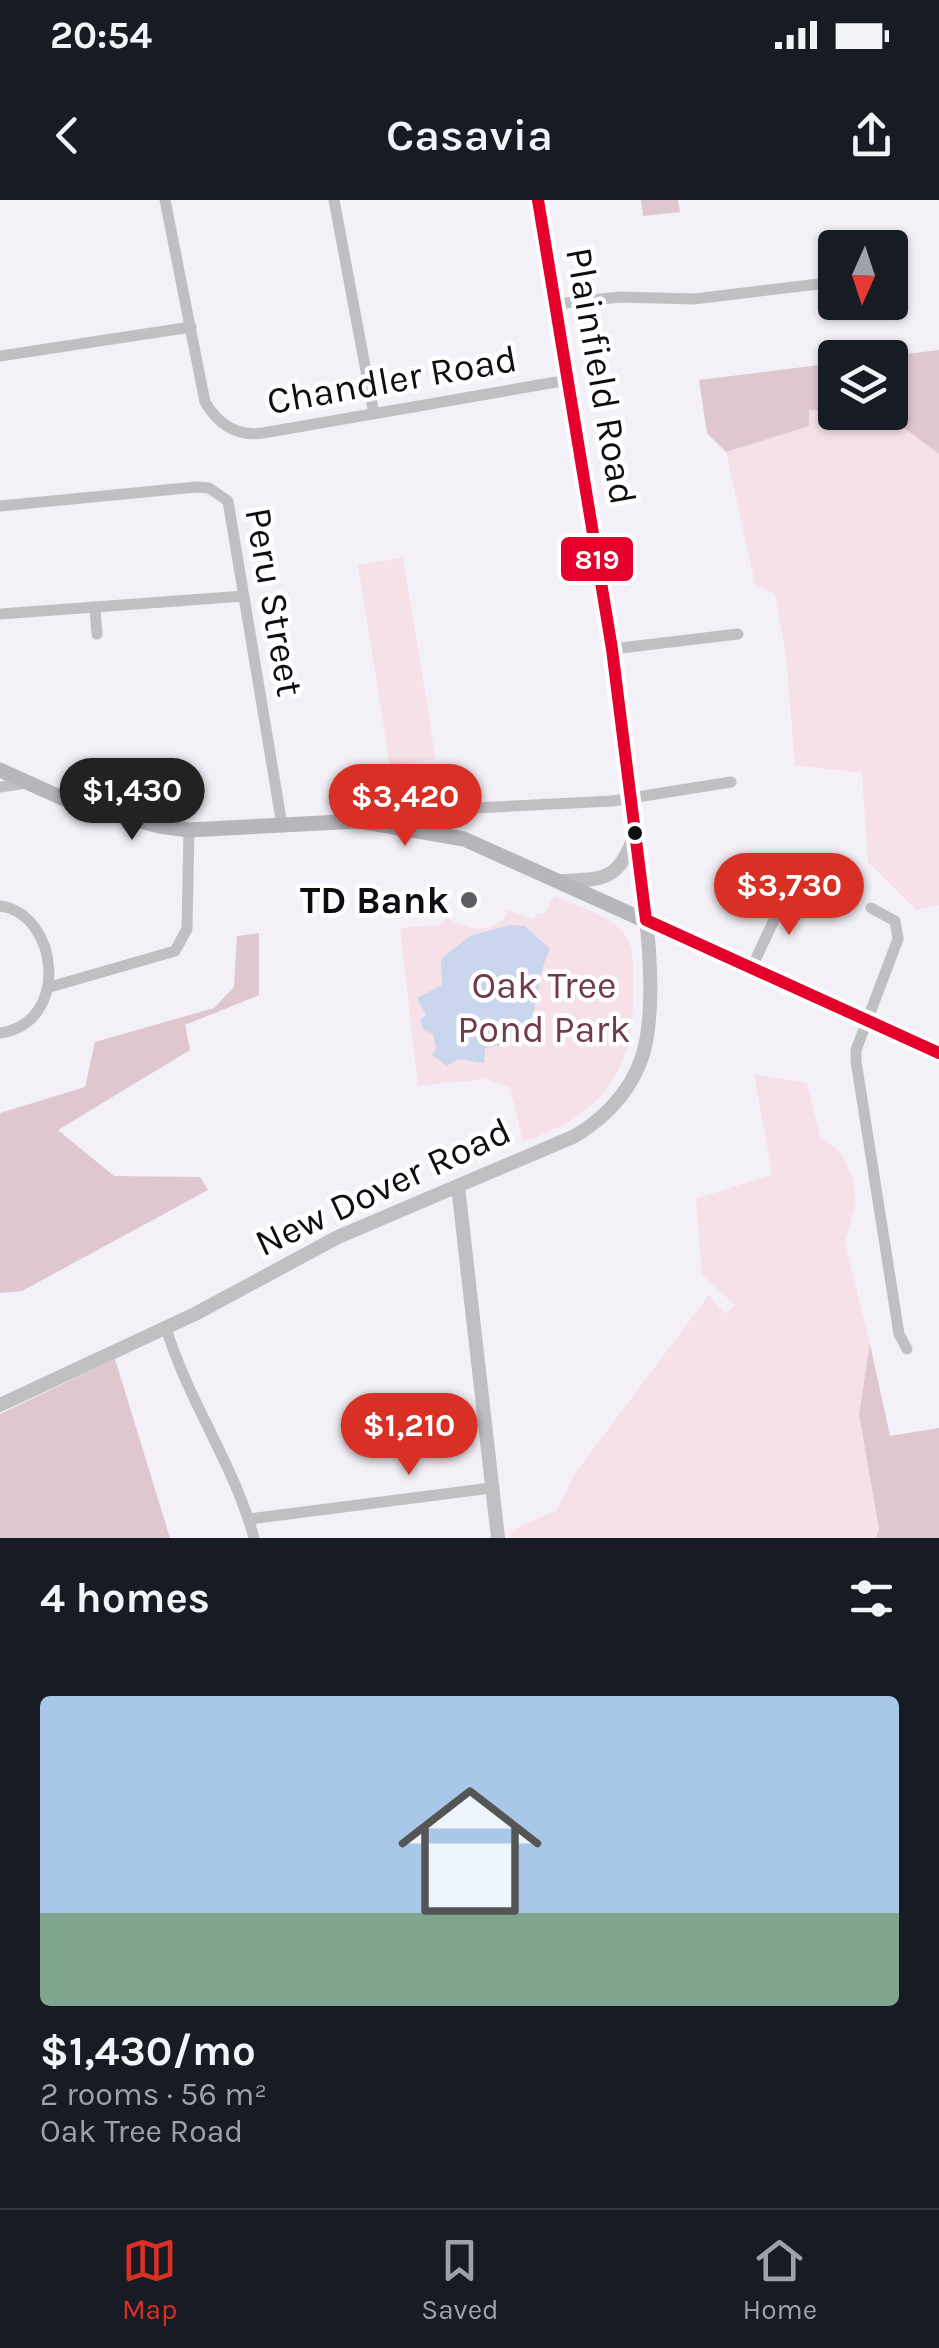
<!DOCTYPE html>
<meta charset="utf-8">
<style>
body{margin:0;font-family:Karla,sans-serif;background:#20242c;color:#f1f3f6;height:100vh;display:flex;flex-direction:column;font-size:38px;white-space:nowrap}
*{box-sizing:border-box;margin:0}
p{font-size:32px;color:#9ea1a6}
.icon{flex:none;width:55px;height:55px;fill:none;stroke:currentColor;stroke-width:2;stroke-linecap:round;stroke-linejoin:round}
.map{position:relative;height:1338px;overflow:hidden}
.sheet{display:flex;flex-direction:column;background:#171b24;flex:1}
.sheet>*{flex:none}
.needle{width:65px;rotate:183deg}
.tools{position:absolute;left:818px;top:30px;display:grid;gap:20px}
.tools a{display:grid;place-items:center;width:90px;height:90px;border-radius:10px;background:#171b24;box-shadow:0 2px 8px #0004;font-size:50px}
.price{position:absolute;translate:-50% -85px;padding:0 22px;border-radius:35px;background:#d93025;color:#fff;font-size:32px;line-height:65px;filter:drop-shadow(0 2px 5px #0008)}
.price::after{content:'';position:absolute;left:50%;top:60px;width:30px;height:22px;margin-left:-15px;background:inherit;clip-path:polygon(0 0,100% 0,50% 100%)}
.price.current{background:#222;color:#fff}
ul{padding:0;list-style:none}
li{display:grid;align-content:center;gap:20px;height:530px;padding:0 40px}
li span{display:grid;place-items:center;height:310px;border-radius:10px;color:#555}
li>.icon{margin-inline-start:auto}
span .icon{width:180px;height:180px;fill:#fffc;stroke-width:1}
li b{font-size:42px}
h2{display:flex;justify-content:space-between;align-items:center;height:120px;padding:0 40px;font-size:42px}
.status{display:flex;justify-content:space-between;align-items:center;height:70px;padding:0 50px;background:#171b24;direction:ltr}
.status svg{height:28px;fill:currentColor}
header{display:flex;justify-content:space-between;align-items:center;height:130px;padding:0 40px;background:#171b24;font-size:45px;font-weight:600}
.tabs{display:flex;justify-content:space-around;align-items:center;height:140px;border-top:2px solid #363941;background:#171b24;font-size:28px;color:#9ea1a6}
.tabs a{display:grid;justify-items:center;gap:5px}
.tabs .current{color:#d93025}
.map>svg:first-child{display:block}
.green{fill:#f6e1e9}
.forest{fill:#dfc7d0}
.water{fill:#c9d6ee}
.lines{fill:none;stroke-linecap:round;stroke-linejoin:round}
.minor{stroke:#c0c0c3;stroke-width:11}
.tertiary{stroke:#c0c0c3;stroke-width:14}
.secondary{stroke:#b7b6ba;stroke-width:15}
.bus-1-casing{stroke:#fff;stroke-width:20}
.bus-1{stroke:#e4002b;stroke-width:12}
.bus-dot{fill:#0f0c12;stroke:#fff;stroke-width:4}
.poi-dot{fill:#5f5c62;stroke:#fff;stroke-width:4}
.labels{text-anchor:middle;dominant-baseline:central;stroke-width:9;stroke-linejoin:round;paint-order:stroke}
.street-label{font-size:38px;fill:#0f0c12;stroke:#fff}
.poi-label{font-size:38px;font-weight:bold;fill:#0f0c12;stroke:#fff;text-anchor:end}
.park-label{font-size:38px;fill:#713b4b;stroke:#fff}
.line-badge{stroke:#fff;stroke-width:4}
.badge-label{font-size:28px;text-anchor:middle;font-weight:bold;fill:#fff}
</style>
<div class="status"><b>20:54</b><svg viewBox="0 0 49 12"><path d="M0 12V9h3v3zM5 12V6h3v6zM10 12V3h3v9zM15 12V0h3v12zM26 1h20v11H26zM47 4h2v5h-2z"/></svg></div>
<header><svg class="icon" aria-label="back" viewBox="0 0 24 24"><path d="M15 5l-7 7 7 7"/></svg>Casavia<svg class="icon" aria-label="share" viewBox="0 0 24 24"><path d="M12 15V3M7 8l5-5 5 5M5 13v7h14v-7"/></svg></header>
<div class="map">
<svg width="939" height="1338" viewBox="0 0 939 1338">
<rect width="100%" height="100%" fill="#f4f0f8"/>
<path class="green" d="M809,210C858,210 900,218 939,254V705L916,710L868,662L862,573L795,565L786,457L775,394L755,384L726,252L808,226Z
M403,358L436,559L390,566L358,365Z
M554,696C574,705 607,714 622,731C636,747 633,769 633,789C635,873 602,915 523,942L510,888L487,879L418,886L400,728L442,724L447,717C466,730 485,734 504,719L508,710L533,719L538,713L544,714Z
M754,874L807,883L820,936L842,954L853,979L856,1004L845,1041L870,1144L859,1214L879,1330L876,1338H510V1331L557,1310L575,1273L709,1095L725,1114L735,1105L702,1075L696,999L772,974Z"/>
<path class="forest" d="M641,0H678L680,12L643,16Z
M939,150V254L896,222L863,213L890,212V158L880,157Z
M835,163V210H809V226L726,252L707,233L699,180Z
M259,733V795L185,825L190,850L58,930L114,976L200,977L208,990L22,1091L0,1093V913L85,887L95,842L214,808L234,787L237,736Z
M870,1144L890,1236L939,1228V1338H876L879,1330L859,1214Z
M115,1159L170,1338H0V1214Z"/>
<path class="water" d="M510,725L525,726L550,749C528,793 549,840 485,848L484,863L458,859L447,866L432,855L436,848L433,834L423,830L421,819L426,815L417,798L442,785L441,759L470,736Z"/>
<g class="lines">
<path class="minor" d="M165,0L205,202C218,224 236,237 263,233L568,180
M334,0L374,214
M556,104L620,97L694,99L835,82
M0,156L191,127
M0,306L196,287L209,288L228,301L282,625
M95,408L97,434
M0,414L244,396
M612,449L738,434
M0,587L26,583
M363,620L394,612L612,601L731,582
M0,706C59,714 71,823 0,833
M871,708L895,721L898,739L856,850V861L899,1134L907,1149
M751,769L789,688L796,683L819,688
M50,787L175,751L187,729L189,630
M166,1128C189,1203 233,1262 254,1338
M249,1319L491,1288"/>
<path class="tertiary" d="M563,681C603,679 617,681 633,640
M458,986L498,1338
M0,1205L195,1114L338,1037L575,936C610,915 638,883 646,842C659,773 640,677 631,607C607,404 573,202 538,0"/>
<path class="secondary" d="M0,570L73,603L159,626L189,630L359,621L464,639L939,853"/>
<defs>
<path id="bus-1" d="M538,0L612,449L646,720
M646,720L939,853"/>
</defs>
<use href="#bus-1" class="bus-1-casing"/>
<use href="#bus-1" class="bus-1"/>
</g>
<circle class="bus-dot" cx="635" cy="633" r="9"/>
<circle class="poi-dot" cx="469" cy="700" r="10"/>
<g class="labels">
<g class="street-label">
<text transform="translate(601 176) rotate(80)">Plainfield Road</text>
<text transform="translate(392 180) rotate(-10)">Chandler Road</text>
<text transform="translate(274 402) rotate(80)">Peru Street</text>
<text transform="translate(383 987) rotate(-25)">New Dover Road</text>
</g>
<g class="poi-label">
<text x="449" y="700">TD Bank</text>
</g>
<g class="park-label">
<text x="544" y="785">Oak Tree<tspan x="544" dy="44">Pond Park</tspan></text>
</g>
</g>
<rect class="line-badge" x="559" y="335" width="76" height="48" rx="10" fill="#e4002b"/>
<g class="badge-label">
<text x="597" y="369">819</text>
</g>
</svg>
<div class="tools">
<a><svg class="needle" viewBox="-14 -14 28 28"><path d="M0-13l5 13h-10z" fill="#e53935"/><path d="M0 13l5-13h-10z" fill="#9ea1a6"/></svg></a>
<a><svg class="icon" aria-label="layers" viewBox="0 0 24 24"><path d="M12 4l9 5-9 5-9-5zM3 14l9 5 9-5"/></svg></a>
</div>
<b class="price current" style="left:132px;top:643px">$1,430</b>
<b class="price" style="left:405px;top:649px">$3,420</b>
<b class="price" style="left:789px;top:738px">$3,730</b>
<b class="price" style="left:409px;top:1278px">$1,210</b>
</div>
<section class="sheet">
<h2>4 homes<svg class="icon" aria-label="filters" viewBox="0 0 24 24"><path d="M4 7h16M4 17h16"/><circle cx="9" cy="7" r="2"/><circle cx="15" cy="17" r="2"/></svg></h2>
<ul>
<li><span style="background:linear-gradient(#a9c7e8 70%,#7fa58c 0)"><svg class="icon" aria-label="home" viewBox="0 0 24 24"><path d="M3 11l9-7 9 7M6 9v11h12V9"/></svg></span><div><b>$1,430/mo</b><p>2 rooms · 56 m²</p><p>Oak Tree Road</p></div></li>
</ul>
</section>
<nav class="tabs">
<a class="current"><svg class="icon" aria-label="map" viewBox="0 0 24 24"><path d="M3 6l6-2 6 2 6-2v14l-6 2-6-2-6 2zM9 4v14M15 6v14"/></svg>Map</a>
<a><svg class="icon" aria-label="saved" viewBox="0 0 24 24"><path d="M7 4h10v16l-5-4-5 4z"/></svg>Saved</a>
<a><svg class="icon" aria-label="home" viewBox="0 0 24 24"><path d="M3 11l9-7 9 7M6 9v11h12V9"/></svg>Home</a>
</nav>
